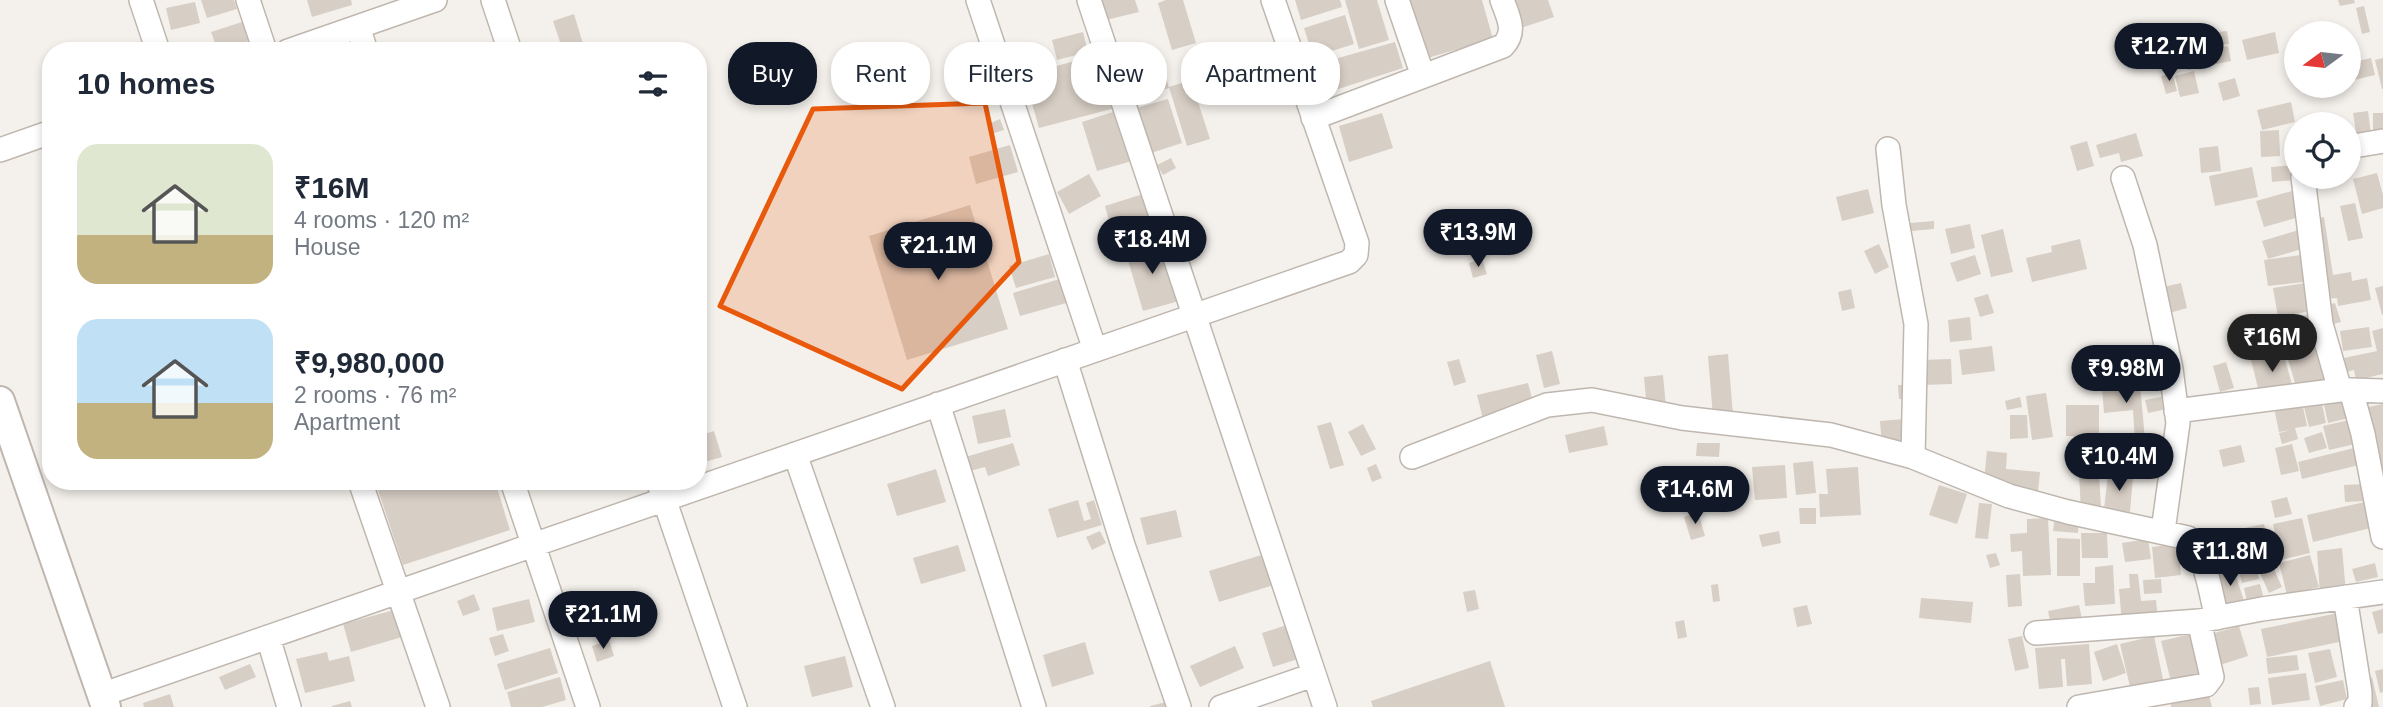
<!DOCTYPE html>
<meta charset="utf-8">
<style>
body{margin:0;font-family:Arial,sans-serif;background:#f6f6f7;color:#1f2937;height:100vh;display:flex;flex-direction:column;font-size:26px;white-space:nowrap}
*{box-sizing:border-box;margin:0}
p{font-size:23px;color:#747a83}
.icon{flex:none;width:38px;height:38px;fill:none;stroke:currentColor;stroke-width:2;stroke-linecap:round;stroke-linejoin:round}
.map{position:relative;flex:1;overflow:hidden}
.panel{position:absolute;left:42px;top:42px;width:665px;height:448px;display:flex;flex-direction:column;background:#fff;border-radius:28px;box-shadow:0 4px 10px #0003}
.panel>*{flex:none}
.guide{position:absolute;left:728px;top:42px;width:665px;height:63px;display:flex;gap:14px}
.needle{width:46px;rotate:255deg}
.tools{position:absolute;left:2284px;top:21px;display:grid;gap:14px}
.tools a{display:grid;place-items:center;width:77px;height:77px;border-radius:50%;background:#fff;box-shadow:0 4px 10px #0003;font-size:35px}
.price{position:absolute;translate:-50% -60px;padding:0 16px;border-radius:24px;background:#111827;color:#fff;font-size:23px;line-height:46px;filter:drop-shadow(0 2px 4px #0008)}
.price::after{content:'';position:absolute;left:50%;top:42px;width:21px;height:16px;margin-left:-10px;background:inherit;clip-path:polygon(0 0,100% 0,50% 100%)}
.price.selected{background:#222;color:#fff}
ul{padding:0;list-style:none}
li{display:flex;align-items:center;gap:21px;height:175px;padding:0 35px}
li span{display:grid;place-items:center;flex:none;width:196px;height:140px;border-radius:21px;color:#555}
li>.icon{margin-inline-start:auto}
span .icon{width:84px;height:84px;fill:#fffc;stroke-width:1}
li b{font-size:30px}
h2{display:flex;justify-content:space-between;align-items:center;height:84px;padding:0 35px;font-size:30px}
.chip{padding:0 24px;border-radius:28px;background:#fff;box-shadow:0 4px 10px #0003;font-size:24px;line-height:63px}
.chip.selected{background:#111827;color:#fff}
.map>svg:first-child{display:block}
.building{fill:#d7cec5}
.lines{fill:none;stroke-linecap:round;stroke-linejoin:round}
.minor-casing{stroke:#bfb7af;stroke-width:26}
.tertiary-casing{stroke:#bfb7af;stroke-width:32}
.minor{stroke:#fff;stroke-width:23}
.tertiary{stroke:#fff;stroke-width:28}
.marked{fill:#e8590c;fill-opacity:0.2;stroke:#e8590c;stroke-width:5;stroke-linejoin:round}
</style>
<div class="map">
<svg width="2383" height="707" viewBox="0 0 2383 707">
<rect width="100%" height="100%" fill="#f4f1ec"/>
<path class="building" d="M201,0H234L237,9L207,18Z
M307,0H351L352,5L312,17Z
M1100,0H1135L1139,12L1106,20Z
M1166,0H1183L1196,43L1172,50L1158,3Z
M1295,0H1340L1342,7L1301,20Z
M1345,0H1377L1389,40L1359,49Z
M1407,0H1482L1493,39L1424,59Z
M1508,0H1548L1554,17L1518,29Z
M2338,0H2354L2355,3L2340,6Z
M195,2L200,23L171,30L166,8Z
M2364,6L2370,32L2362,34L2356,8Z
M574,14L584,47L563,51L553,21Z
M1345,15L1354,44L1313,57L1304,28Z
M245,21L252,40L218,51L211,32Z
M2227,31L2229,44L2193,48L2192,35Z
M1083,32L1088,52L1057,60L1052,40Z
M2275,32L2279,53L2247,60L2242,40Z
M1395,42L1403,68L1326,93L1317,64Z
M2169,42L2171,66L2141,69L2139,44Z
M2228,46L2231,61L2188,70L2185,55Z
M1100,54L1115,108L1039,128L1024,75Z
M2371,58L2375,75L2354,80L2349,63Z
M2383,58V89H2382L2375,60Z
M1162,62L1169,88L1140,97L1137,84L1151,80L1147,66Z
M2194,71L2199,93L2180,97L2175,76Z
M2172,73L2177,91L2166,94L2161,76Z
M2235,78L2240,96L2223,101L2218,83Z
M1191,80L1210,139L1187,146L1169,87Z
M1168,99L1182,143L1151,153L1137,108Z
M2291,102L2295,122L2262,130L2257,110Z
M1116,111L1132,161L1097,171L1082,122Z
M2368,111L2372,142L2358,145L2353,113Z
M1382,113L1393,148L1349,162L1339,126Z
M2373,113H2383V130H2373Z
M1000,119L1004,130L991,134L988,124Z
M2339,119L2340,124H2323Z
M2279,130L2280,156L2261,157L2260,131Z
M2136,133L2143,156L2121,162L2119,153L2100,158L2096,145Z
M2087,141L2094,166L2077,171L2070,146Z
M1010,145L1018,172L976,184L969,157Z
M2218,146L2221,171L2201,173L2199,148Z
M1171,158L1176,168L1163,175L1157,165Z
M2294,165L2295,180L2272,182L2271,167Z
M2252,167L2258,197L2215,206L2209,176Z
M2377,173L2383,195V208L2362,214L2353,179Z
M1089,174L1101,196L1069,214L1057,192Z
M1868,189L1874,213L1842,221L1836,197Z
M2292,191L2299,217L2264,227L2256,201Z
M1143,194L1149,216L1111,228L1105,206Z
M2355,203L2363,238L2348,241L2340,206Z
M970,205L1008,329L907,360L869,236Z
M2324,217L2333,275L2351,272L2352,281L2367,278L2371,300L2338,306L2337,298L2324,299L2312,219Z
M1934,221V229L1911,231L1910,223Z
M1970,224L1975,248L1951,254L1945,229Z
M2003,229L2013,272L1991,277L1981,235Z
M2299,230L2305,248L2268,259L2262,241Z
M2080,239L2087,269L2032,282L2026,258L2052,252L2051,246Z
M1161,240L1179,301L1143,311L1125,250Z
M1879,244L1889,267L1875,274L1864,251Z
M1049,254L1055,277L1016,288L1009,266Z
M2308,254L2312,281L2268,286L2264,260Z
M1975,255L1981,274L1957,282L1950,263Z
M1482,259L1487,274L1473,278L1469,263Z
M1063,278L1070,302L1020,316L1013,293Z
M2312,282L2316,310L2278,317L2273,288Z
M2181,283L2187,308L2166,314L2159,288Z
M2383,286V315H2382L2375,288Z
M1851,289L1855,308L1842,311L1838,292Z
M1988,294L1994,313L1980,317L1974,298Z
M2335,303L2341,322L2330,325L2324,306Z
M2310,314L2333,383L2298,393L2277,323Z
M1970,317L1972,340L1950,342L1948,320Z
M2369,327L2372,347L2343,351L2340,331Z
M2383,328V374L2356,380L2354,370L2347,372L2344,358L2377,351L2372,331Z
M1992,346L1995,371L1962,375L1959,350Z
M2282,348L2294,392L2261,400L2250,356Z
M1552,351L1560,384L1544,388L1536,355Z
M1728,354L1733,415L1713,417L1708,356Z
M1459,359L1466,382L1454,386L1447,362Z
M1951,359L1952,384L1921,385V360Z
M2226,362L2234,388L2220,392L2213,366Z
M1663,375L1666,407L1647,409L1644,377Z
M1528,383L1534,406L1483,419L1477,395Z
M2140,384L2145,440L2135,441L2133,410L2104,413L2102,388Z
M1898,385H1908L1909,399H1899Z
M2046,393L2053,437L2032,440L2026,396Z
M2343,395L2349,418L2328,423L2323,400Z
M2165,396L2167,409L2148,413L2145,400Z
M2020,397L2022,407L2007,410L2005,401Z
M2321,399L2326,423L2309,427L2303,403Z
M2302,402L2307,426L2295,428L2298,439L2282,444L2279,433L2291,430L2279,432L2274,408Z
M2383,404V470L2376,472L2363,408Z
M2066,405H2099V437L2066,436Z
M1005,409L1011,437L978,444L972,416Z
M698,412L705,434L714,431L722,457L698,464Z
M2010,415H2027L2028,438L2010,439Z
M1905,419L1907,442L1882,445L1880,421Z
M2349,420L2355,444L2329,450L2323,426Z
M1331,422L1344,465L1330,469L1317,426Z
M1363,424L1376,449L1361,456L1348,432Z
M1604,426L1608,445L1569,453L1565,435Z
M2322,432L2327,448L2309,453L2304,438Z
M1013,443L1020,465L988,476L985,467L966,472L962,458Z
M1697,443H1720L1719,457L1696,456Z
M2128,443L2129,459L2105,460L2104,444Z
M2292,444L2299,471L2281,475L2275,448Z
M2241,445L2245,462L2223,467L2219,450Z
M2354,448L2359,465L2302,479L2298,462Z
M1987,451L2007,453L2006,469L2040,472L2038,492L2008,489V483L1984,481Z
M1813,461L1816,493L1796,495L1793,463Z
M1376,464L1382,478L1372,482L1367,468Z
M1785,465L1787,498L1755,500L1752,467Z
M1858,467L1861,515L1820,517L1819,494H1828L1826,469Z
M936,469L946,502L897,516L887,484Z
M2099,474L2101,508L2081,509L2079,475Z
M2108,474L2133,477L2130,512L2104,509Z
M375,481H495L510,530L403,565Z
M2365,484V501L2345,502L2344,485Z
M1939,485L1967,494L1957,524L1929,515Z
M2287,497L2292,514L2275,518L2271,501Z
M1078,500L1084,521L1091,519L1086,503L1094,500L1102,525L1057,538L1048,509Z
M2369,501L2375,527L2313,542L2307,515Z
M1979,503L1992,504L1988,539L1975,538Z
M1799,508H1816V524H1800Z
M1176,510L1182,537L1147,545L1140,518Z
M1698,512L1705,536L1691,540L1684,517Z
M2055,517L2079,519L2078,533L2053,531Z
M2048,518L2051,575L2023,576L2022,551L2011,552L2010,534L2027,533V519Z
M2302,518L2310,553L2281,560L2273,524Z
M2264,524L2268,540L2234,547L2230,531Z
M1100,531L1106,543L1092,550L1086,537Z
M1779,531L1781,543L1762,547L1759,535Z
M2227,531L2230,546L2217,548L2214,533Z
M2081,533H2107L2108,558H2082Z
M2057,538L2080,539V576H2057Z
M2148,539L2151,559L2125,562L2122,543Z
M2270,543L2274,563L2259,567L2254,547Z
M2178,544L2181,575L2155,578L2152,547Z
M958,545L966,571L921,584L913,558Z
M2252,548L2259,579L2242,583L2234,552Z
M2342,548L2346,593L2320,595L2317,551Z
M2228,550L2232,569L2211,574L2207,555Z
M1268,553L1277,584L1219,602L1209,571Z
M1996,553L2000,565L1990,568L1986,555Z
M2310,555L2319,587L2287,595L2279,563Z
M2375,563L2378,577L2356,582L2352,569Z
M2113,565L2115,604L2085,606L2083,583H2095V567Z
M2273,567L2282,587L2269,593L2260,573Z
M2234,570L2244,601L2226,606L2216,576Z
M2020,574L2022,606L2008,607L2006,575Z
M2129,574H2138L2141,601L2156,600L2158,620L2122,623L2119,589L2130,588Z
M2161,579L2162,593L2144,594L2143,580Z
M1718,584L1720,601L1713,602L1711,585Z
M2260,584L2266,607L2249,611L2244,588Z
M1475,590L1479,609L1467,612L1463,592Z
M474,594L480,610L463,616L457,601Z
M1921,598L1973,602L1971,623L1919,618Z
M529,599L535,622L497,631L492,608Z
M1807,605L1812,624L1797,627L1793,608Z
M2079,605L2083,624L2052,630L2048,611Z
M2383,609V633L2378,634L2372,612Z
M394,610L402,637L351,652L343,624Z
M2338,613L2344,641L2267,657L2261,629Z
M1684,620L1687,637L1678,639L1675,622Z
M1290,624L1301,658L1273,667L1262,633Z
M2239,626L2248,656L2220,665L2211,634Z
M2195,633L2206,679L2172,686L2161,641Z
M503,634L509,651L495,656L489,638Z
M2022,636L2029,668L2015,671L2008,639Z
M2154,636L2164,684L2131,691L2120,644Z
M609,640L614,656L597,662L592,646Z
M1085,642L1094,674L1052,687L1043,655Z
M2089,644L2092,684L2067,686L2065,659H2061L2063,687L2039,689L2035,648Z
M2117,644L2126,673L2103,681L2094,652Z
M1235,646L1244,668L1200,687L1190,666Z
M550,648L558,673L505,690L497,664Z
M2330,649L2337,677L2315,683L2308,653Z
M327,652L329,661L349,656L355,681L305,693L296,659Z
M2297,655L2299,670L2268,674L2266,658Z
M845,656L853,687L812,697L804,666Z
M1490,661L1505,707H1373L1371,701Z
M250,664L256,677L225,690L219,677Z
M2383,669V692L2380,693L2375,671Z
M2306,673L2310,700L2272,705L2268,678Z
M560,677L566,700L542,707H511L507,692Z
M2372,677L2379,707H2366L2360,680Z
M2343,680L2347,699L2320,706L2315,686Z
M2259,687L2261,704L2250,705L2248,688Z
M170,694L174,707H144L143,703Z
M2209,695L2212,707H2171V704Z
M350,701L352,707H332V706Z
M1170,701L1171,707H1150V706Z"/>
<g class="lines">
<defs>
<path id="minor" d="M141,0L158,51
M248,0L265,51
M493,0L510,51
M978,0L1095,350
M1089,0L1325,707
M1397,0L1423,76
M358,27L366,51
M288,51L435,0
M1313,118L1503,46C1517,31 1508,17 1502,0
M2348,147L2383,141
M1888,149L1894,205L1916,324L1913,457
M0,150L51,132
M2303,177L2321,324L2340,390H2351L2363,434L2383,537
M2123,178L2145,245L2171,369L2178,423L2163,531
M1065,360L1123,545L1179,707
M2351,390L2383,391
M938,404L1034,707
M2176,411L2340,390
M795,454L883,707
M1412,457L1547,405L1592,400L1682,418L1831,435L1913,457L2009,496L2068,512L2188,538C2207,557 2210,592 2217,618
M360,481L438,707
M512,481L588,707
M658,481L735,707
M2345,597L2360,692V703L2356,707
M2036,633L2199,621L2262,609L2383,592
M268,637L289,707
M101,695L1349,262L1356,255L1357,243L1273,0
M1221,707L1313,675
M2079,707L2206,685L2212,677L2199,621"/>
<path id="tertiary" d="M0,401L106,707"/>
</defs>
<use href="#minor" class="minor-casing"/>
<use href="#tertiary" class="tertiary-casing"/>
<use href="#minor" class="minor"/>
<use href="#tertiary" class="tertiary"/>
</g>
<path class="marked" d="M985,103L1019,262L902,389L720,306L813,109Z"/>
</svg>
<div class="tools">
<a><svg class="needle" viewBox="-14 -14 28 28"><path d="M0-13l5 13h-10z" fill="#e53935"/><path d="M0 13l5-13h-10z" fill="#747a83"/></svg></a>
<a><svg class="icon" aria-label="locate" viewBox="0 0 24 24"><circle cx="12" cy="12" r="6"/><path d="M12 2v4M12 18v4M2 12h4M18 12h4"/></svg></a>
</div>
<b class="price" style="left:2169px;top:83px">₹12.7M</b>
<b class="price" style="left:1478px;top:269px">₹13.9M</b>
<b class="price" style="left:1152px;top:276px">₹18.4M</b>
<b class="price" style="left:938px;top:282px">₹21.1M</b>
<b class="price selected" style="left:2272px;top:374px">₹16M</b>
<b class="price" style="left:2126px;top:405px">₹9.98M</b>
<b class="price" style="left:2119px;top:493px">₹10.4M</b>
<b class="price" style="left:1695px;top:526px">₹14.6M</b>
<b class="price" style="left:2230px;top:588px">₹11.8M</b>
<b class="price" style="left:603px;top:651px">₹21.1M</b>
<div class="guide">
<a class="chip selected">Buy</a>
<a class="chip">Rent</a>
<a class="chip">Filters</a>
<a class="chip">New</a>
<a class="chip">Apartment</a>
</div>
<section class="panel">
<h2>10 homes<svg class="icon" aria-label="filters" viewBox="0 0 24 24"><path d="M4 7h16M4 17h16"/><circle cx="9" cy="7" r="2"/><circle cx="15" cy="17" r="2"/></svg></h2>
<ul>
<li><span style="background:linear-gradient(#dfe7d0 65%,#c2b280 0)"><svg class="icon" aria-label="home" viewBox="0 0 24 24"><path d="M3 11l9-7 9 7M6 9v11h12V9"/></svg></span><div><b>₹16M</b><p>4 rooms · 120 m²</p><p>House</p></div></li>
<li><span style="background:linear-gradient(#bfe0f5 60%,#c2b280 0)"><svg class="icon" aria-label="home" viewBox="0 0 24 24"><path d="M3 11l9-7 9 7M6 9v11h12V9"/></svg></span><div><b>₹9,980,000</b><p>2 rooms · 76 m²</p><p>Apartment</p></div></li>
</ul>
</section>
</div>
